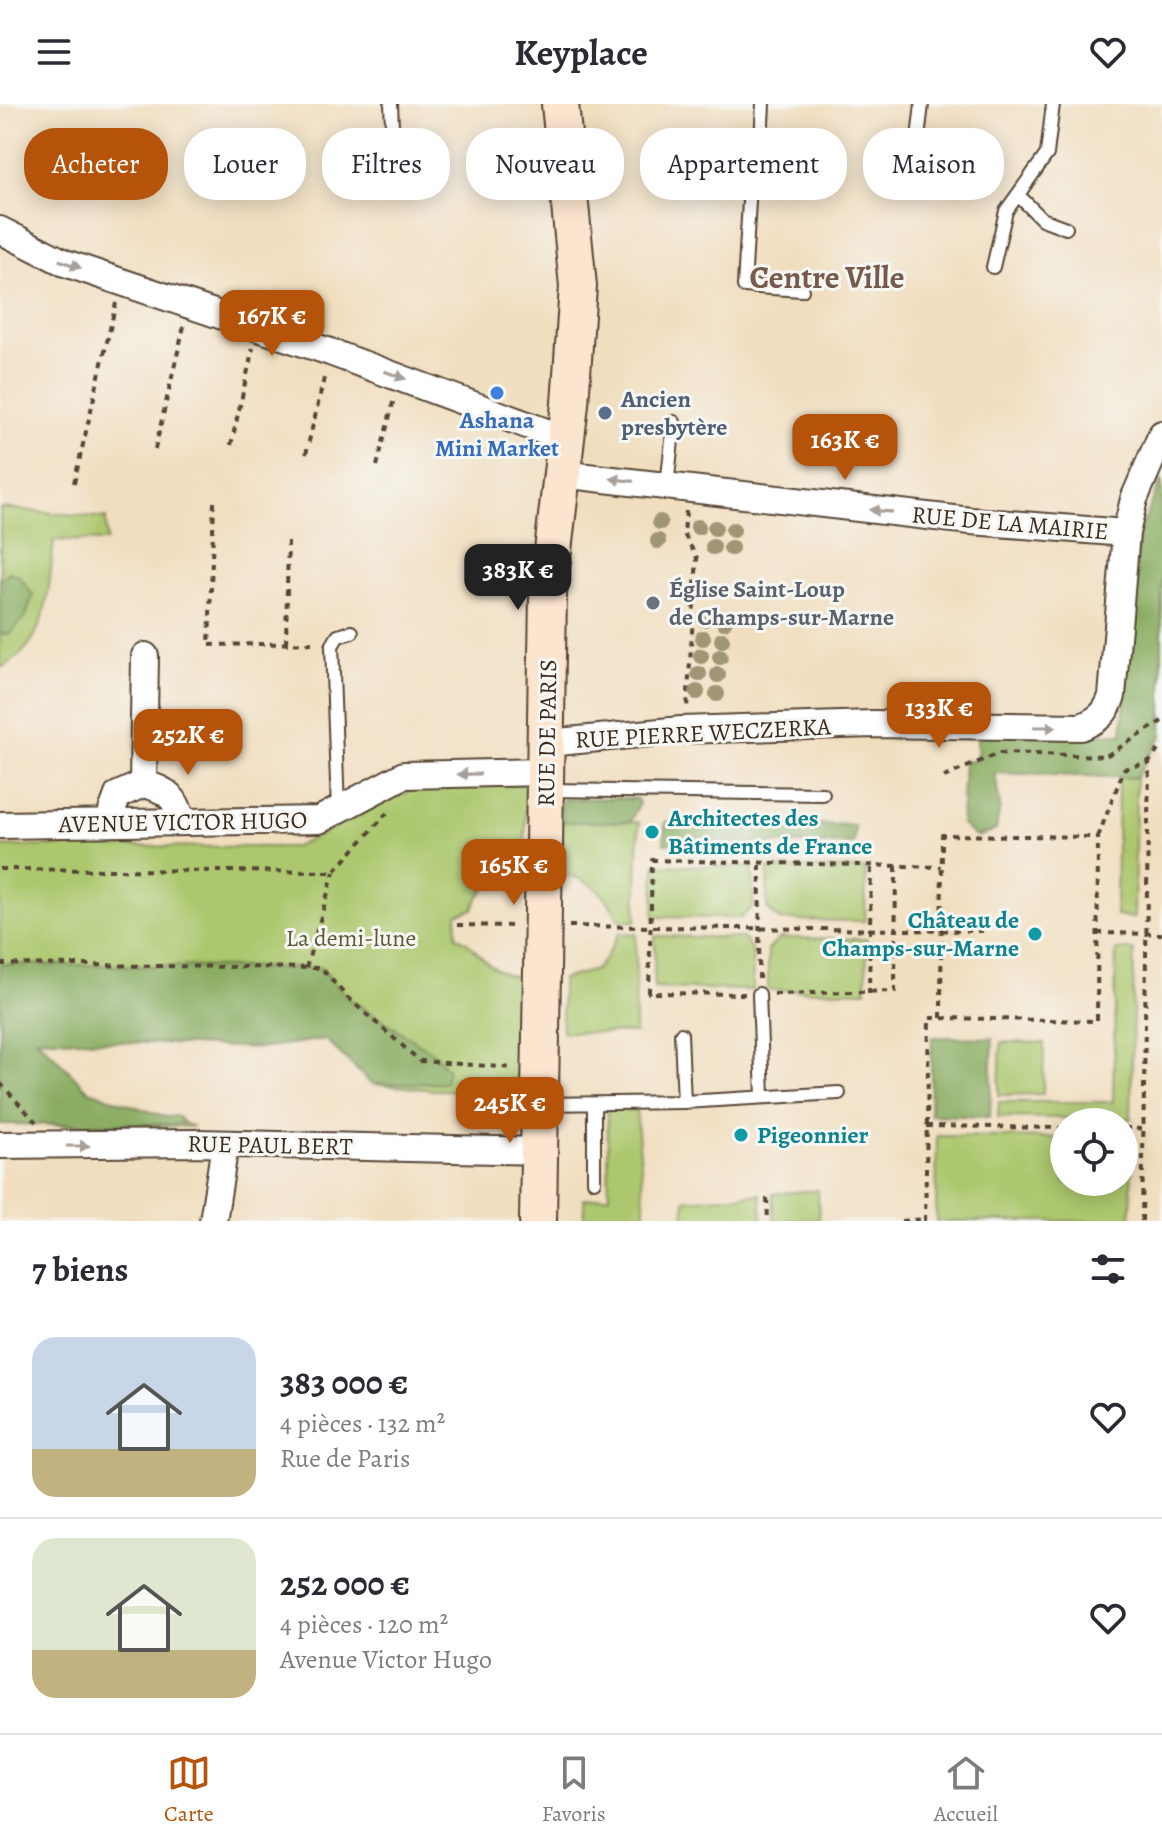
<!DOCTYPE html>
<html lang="fr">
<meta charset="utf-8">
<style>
body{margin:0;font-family:Alegreya,serif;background:#f7f7f7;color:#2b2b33;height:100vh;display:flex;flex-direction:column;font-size:30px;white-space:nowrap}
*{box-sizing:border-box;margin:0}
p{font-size:26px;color:#7c7c81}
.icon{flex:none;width:44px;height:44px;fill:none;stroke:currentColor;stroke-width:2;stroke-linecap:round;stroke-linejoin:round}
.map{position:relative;height:1117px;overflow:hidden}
.details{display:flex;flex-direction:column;background:#fff;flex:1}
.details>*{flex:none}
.banner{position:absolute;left:24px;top:24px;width:1114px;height:72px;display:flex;gap:16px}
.controls{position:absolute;left:1050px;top:1004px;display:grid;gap:16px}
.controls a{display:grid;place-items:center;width:88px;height:88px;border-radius:50%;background:#fff;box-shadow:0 4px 20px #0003;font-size:40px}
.price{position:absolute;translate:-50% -68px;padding:0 18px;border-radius:16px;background:#b45309;color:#fff;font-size:26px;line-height:52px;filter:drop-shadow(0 2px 4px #0008)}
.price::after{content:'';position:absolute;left:50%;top:48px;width:24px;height:18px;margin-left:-12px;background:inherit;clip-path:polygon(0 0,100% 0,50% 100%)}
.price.on{background:#222;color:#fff}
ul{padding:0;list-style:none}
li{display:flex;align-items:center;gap:24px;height:200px;padding:0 32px}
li+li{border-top:2px solid #e1e1e2}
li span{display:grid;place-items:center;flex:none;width:224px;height:160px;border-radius:24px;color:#555}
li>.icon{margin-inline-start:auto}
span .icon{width:96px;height:96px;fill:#fffc;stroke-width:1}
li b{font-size:34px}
h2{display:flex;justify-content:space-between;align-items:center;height:96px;padding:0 32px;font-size:34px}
.chip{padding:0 28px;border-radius:32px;background:#fff;box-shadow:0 4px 20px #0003;font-size:28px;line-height:72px}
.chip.on{background:#b45309;color:#fff}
header{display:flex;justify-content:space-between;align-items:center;height:104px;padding:0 32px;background:#fff;font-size:36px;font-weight:700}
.tab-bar{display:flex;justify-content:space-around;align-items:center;height:112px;border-top:2px solid #e1e1e2;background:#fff;font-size:22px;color:#7c7c81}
.tab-bar a{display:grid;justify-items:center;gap:4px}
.tab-bar .on{color:#b45309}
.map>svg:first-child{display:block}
.green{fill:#acc76d;stroke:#747846;stroke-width:2}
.forest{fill:#89ac60;stroke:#626b3f;stroke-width:2}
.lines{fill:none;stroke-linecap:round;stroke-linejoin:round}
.service-casing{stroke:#564536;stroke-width:16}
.minor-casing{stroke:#564536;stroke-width:30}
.secondary-casing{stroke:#564536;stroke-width:40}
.path{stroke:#564536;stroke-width:4;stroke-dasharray:6 6;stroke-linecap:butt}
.service{stroke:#fff;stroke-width:12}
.minor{stroke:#fff;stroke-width:26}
.secondary{stroke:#fce5cf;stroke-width:36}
.tree{fill:#a09574}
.oneway{fill:#a79f9a}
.shop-dot{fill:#3f7fe0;stroke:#f6f6f2;stroke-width:3}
.service-dot{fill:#5c6f8a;stroke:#f6f6f2;stroke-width:3}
.worship-dot{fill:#6b7280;stroke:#f6f6f2;stroke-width:3}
.culture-dot{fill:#0f9aa8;stroke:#f6f6f2;stroke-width:3}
.labels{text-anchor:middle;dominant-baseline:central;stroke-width:6;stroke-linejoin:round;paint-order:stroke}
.service-label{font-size:24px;font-weight:bold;fill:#4e5e75;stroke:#f6f6f2;text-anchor:start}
.shop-label{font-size:24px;font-weight:bold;fill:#366cbe;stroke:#f6f6f2}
.street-label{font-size:24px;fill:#3b2a1e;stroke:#f6f6f2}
.worship-label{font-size:24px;font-weight:bold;fill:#5b616d;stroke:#f6f6f2;text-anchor:start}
.culture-label{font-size:24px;font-weight:bold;fill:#0d838f;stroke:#f6f6f2;text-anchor:start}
.park-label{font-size:24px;fill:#5d5936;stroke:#f6f6f2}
.district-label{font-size:32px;font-weight:bold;fill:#765a4e;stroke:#f6f6f2}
</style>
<header><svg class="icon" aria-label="menu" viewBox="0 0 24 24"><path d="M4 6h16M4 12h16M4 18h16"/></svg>Keyplace<svg class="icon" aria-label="heart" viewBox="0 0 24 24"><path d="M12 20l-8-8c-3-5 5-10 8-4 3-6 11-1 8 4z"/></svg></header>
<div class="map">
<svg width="1162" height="1117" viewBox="0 0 1162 1117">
<rect width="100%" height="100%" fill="#f6f6f2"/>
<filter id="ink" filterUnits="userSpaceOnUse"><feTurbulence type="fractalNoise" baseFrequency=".0125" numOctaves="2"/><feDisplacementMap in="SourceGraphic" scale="16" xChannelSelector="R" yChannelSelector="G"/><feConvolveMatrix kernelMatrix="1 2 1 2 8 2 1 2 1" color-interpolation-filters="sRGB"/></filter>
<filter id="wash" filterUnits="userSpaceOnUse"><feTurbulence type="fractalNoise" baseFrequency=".006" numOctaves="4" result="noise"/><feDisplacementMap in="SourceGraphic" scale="32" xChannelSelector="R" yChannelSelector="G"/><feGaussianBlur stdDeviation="1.8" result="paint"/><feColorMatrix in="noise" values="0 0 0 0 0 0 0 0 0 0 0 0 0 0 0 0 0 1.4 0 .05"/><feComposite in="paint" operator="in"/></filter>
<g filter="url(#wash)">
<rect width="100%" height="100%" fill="#f1debf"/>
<path class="green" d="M0,404L106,414L107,437L54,436C48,484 50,541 0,564Z
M1118,673L1136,674L1134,814L1116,812Z
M423,680L527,681L524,770C500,772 481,780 473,805L457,810L456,833C476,836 479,867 521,874L517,986H436L372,980L325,935L260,944L36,934L89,987L194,1023L0,1020V742L295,743Z
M563,718H639L636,817H619C609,795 594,774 563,771Z
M655,761L753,763V802L741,814L654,813Z
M768,764L866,765L865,817L779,816L767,804Z
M619,829L636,830L635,929L562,928V875L595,866L605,855Z
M655,832L743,834L752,846L753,886L654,884Z
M780,834L867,835L866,887L768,886V846Z
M1116,846H1134L1131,1015L998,1013L999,998H1113Z
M1001,938L1044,939L1043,990L999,991Z
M607,1006H636L646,1117H584V1095L609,1092Z
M937,1032L1064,1034V1078H1124V1035H1132L1131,1117H936Z
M818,1086L819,1117H774L773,1090Z
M761,1090L762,1117H684L685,1096Z"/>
<path class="forest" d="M1162,375V631L1136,674L995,669L1000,703L996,726L976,733L961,720L964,657H977V629L1122,630L1139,429Z
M9,468L18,471L33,491L26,512L10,530H0V477Z
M630,694L637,695L639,700L630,718H563L560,701L564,695Z
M665,718L855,721L854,740L664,739Z
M0,860L321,864L348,894L435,950L448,966L445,979L372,980L325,935L260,944L36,934L89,987L166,1013L177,1012L185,1020H0Z
M932,933L993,934L990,1013L930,1011Z"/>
</g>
<g filter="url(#ink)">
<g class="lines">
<defs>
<path id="service" d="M391,0L394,64
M763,0L760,58L750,80L744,182L802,186
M760,58L812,61
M913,77L922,0
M1018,91L1042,115L1066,124
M993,163L1006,107L1047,50L1053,0
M667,382L674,318
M550,686L823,690
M338,706L332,542L338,532L352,528
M759,890L763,993
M681,930L684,998
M543,1000L684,998L839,989
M594,1077V1001"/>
<path id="minor" d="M0,126L65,159L330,248L565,335
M561,370L971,417L1126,429
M548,639L681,626L873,620L1081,623C1098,616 1106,610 1112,592L1126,429L1134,395L1162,330
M143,680L145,552
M143,680C167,685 177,694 182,718
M112,719V707L118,691L143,680
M0,721L319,716L404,671L547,668
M0,1041L195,1039L540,1047
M213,1117L225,1041"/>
<path id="secondary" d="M538,1117L548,490L570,300L578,182L560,0"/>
</defs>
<use href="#service" class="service-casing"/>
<use href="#minor" class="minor-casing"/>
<use href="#secondary" class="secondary-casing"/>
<path class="path" d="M231,341L253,244
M155,345L184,222
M306,350L325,270
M377,362L394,295
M74,379L116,199
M214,398L209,541L315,539
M686,407L684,430L697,454L687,603
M286,539L288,435
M944,673L999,649L1106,652L1162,617
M1098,733L1124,665L1149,658L1162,641
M0,765L334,768L387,709
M457,821L514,822
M569,822L984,827
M1097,829L1162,830
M0,860L321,864L348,894L420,957L514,964
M306,864L334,768
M759,875L760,757
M745,890L649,889L652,756L941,763
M774,890L895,887L896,760
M869,890L871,761
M0,979L36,1018
M926,1022L1064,1024
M1124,1024L1143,1025
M767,1094L768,1117
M902,1117L924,1115
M925,1117L929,914H941L1097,917L1098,733L942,731L941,914
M1142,1117L1149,653"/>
<use href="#service" class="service"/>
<use href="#minor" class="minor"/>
<use href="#secondary" class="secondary"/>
</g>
<g class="tree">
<circle cx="660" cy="418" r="8"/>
<circle cx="698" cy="423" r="8"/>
<circle cx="715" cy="424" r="8"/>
<circle cx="733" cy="426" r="8"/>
<circle cx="658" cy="437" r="8"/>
<circle cx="713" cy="443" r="8"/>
<circle cx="731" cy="444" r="8"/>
<circle cx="704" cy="515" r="8"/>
<circle cx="724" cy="518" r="8"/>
<circle cx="703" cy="534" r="8"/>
<circle cx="722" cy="536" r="8"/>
<circle cx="701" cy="552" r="8"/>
<circle cx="720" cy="553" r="8"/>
<circle cx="699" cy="570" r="8"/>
<circle cx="718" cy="571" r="8"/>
<circle cx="697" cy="588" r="8"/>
<circle cx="717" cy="590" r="8"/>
</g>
<defs><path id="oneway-solid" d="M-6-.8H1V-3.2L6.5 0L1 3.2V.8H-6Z" transform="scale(2)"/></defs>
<g class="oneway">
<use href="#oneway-solid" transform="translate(70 160) rotate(20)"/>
<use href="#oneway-solid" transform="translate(395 271) rotate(20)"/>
<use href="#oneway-solid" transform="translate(622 376) rotate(-173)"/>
<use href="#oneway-solid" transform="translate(881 407) rotate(-175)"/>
<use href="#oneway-solid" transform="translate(1045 623)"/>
<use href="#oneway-solid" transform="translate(469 670) rotate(179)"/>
<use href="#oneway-solid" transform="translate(78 1042)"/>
</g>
</g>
<circle class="shop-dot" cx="497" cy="289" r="8"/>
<circle class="service-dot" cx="605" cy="309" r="8"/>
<circle class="worship-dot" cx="653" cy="499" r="8"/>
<g class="culture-dot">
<circle cx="652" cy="728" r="8"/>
<circle cx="1035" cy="830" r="8"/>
<circle cx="741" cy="1031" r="8"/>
</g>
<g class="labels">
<g class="service-label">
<text x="621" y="295">Ancien<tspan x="621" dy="28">presbytère</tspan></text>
</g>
<g class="shop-label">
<text x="497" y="316">Ashana<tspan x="497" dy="28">Mini Market</tspan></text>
</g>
<g class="street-label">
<text transform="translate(1010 419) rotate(5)">RUE DE LA MAIRIE</text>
<text transform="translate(547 629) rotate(-89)">RUE DE PARIS</text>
<text transform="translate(703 629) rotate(-3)">RUE PIERRE WECZERKA</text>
<text transform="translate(183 718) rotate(-1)">AVENUE VICTOR HUGO</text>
<text transform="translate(270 1041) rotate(1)">RUE PAUL BERT</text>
</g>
<g class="worship-label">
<text x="669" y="485">Église Saint-Loup<tspan x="669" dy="28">de Champs-sur-Marne</tspan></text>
</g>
<g class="culture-label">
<text x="668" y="714">Architectes des<tspan x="668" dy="28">Bâtiments de France</tspan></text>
<text x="1019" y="816" text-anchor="end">Château de<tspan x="1019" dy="28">Champs-sur-Marne</tspan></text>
<text x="757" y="1031">Pigeonnier</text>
</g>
<g class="park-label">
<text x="351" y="834">La demi-lune</text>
</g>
<g class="district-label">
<text x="827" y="173">Centre Ville</text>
</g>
</g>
</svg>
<div class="controls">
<a><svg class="icon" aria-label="locate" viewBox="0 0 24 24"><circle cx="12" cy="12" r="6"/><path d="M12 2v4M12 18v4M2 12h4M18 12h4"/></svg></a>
</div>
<b class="price" style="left:272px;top:254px">167K €</b>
<b class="price" style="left:845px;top:378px">163K €</b>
<b class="price on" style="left:518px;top:508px">383K €</b>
<b class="price" style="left:939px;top:646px">133K €</b>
<b class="price" style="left:188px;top:673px">252K €</b>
<b class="price" style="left:514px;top:803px">165K €</b>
<b class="price" style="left:510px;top:1041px">245K €</b>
<div class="banner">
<a class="chip on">Acheter</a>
<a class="chip">Louer</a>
<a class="chip">Filtres</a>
<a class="chip">Nouveau</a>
<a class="chip">Appartement</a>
<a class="chip">Maison</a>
</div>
</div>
<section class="details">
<h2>7 biens<svg class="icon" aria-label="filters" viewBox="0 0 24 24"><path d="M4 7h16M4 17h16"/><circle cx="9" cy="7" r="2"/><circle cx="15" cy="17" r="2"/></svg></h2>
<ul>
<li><span style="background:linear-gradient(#c9d6e8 70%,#c2b280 0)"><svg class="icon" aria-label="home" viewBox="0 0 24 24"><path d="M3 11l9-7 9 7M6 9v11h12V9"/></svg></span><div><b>383 000 €</b><p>4 pièces · 132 m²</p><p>Rue de Paris</p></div><svg class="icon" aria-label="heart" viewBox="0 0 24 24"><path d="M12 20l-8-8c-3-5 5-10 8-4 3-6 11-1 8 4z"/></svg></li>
<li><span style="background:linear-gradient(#dfe7d0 70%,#c2b280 0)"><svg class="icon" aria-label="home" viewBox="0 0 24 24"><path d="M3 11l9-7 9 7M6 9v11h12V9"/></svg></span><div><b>252 000 €</b><p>4 pièces · 120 m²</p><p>Avenue Victor Hugo</p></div><svg class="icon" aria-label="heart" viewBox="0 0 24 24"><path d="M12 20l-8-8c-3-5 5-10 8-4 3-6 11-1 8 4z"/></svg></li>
</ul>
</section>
<nav class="tab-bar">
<a class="on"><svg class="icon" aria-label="map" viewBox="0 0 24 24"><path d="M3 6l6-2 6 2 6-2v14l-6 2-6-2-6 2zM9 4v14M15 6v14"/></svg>Carte</a>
<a><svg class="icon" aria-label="saved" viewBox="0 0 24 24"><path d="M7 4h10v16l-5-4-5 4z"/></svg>Favoris</a>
<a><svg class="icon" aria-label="home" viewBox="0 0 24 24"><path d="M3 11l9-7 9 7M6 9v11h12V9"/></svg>Accueil</a>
</nav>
